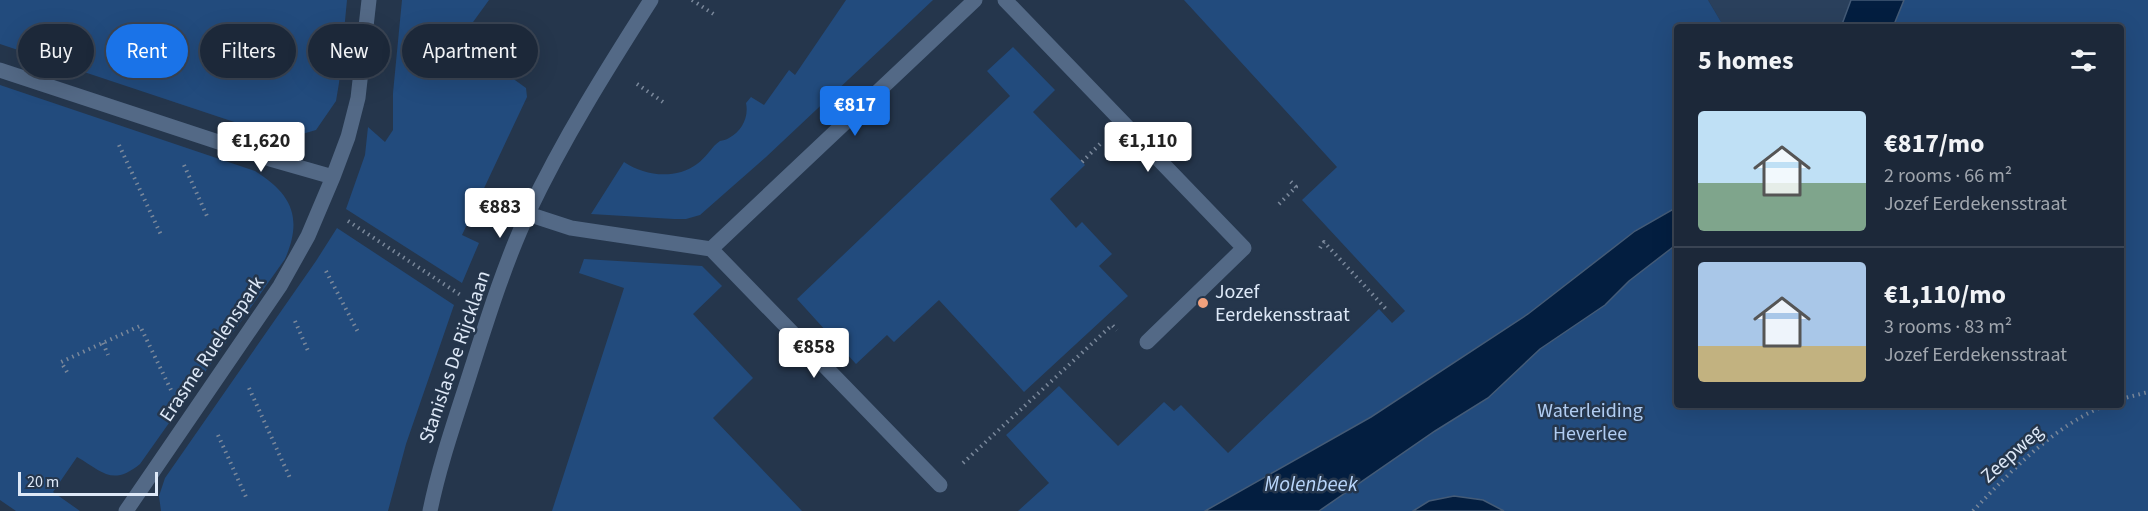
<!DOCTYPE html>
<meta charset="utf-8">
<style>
body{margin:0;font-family:"Source Sans 3",sans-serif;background:#253041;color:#f1f3f6;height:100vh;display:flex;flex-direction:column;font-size:22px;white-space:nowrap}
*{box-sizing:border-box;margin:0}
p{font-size:20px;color:#a0a6ae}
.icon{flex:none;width:33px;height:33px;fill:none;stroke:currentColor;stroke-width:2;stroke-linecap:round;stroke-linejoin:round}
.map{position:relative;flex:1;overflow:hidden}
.details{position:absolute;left:1674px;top:24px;width:450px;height:384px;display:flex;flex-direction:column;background:#1c2839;border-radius:6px;box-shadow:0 6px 24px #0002,0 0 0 2px #3a4453}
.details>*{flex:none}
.guide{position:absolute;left:18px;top:24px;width:570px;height:54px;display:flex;gap:12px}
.scale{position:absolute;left:18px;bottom:15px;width:140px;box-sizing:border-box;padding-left:6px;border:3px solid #dde8f7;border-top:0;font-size:16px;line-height:21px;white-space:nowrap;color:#dde8f7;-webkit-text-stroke:4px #25364c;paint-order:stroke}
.price{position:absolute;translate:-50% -51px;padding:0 14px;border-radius:6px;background:#fff;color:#222;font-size:20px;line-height:39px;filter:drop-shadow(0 2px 3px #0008)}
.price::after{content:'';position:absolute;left:50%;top:36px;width:18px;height:14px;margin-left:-9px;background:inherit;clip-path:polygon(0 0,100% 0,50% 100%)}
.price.selected{background:#1a73e8;color:#fff}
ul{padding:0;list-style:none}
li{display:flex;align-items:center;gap:18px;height:150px;padding:0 24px}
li+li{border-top:2px solid #3a4453}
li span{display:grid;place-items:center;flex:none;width:168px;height:120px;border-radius:6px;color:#555}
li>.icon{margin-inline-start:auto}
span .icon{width:72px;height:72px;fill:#fffc;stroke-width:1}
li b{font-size:26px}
h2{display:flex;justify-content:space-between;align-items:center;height:72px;padding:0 24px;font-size:26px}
.pill{padding:0 21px;border-radius:27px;background:#1c2839;box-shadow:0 6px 24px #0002,0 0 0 2px #3a4453;font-size:21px;line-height:54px}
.pill.selected{background:#1a73e8;color:#fff}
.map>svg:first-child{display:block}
.built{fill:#2a405c}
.green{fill:#224b7d}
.water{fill:#031e40;stroke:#445b77;stroke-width:1.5}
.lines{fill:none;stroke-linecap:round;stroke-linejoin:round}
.path{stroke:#7a889b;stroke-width:4;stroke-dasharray:1.5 4.5;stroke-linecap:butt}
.minor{stroke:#536986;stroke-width:15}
.poi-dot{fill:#f1a17d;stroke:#25364c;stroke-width:2}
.labels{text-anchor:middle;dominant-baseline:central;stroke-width:5;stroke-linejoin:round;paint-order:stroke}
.poi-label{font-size:20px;fill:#dde8f7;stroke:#25364c;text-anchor:start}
.street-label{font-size:20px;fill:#dde8f7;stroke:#25364c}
.park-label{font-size:20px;fill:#b0ccf1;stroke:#25364c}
.water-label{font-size:21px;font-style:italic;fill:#b9d6fb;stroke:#25364c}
</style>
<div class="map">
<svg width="2148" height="511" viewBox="0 0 2148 511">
<rect width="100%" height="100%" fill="#25364c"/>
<path class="built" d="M1708,0H1851L1841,27H1724Z"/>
<path class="green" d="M0,0H347L339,83L336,101L316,130L285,139L0,44Z
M402,0H489L460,40L526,88L527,97L462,235L479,243L462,283L346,209L365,155L368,127L385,142L393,130V93Z
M846,0H933L766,157L700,215L686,219H674L591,214L624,162C645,176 675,180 697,164C706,158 712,146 720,141C723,140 726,140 729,138C742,131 749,117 746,103L751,97L764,105L789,70L795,75Z
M1184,0H1708L1724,27H1677V207L1635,231L1528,314L1370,417L1205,511H1018L1049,483L1006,435L1059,386L1118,446L1164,402L1174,411L1181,405L1228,453L1379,309L1392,323L1405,311L1302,200L1337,167Z
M1904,0H2148V511H1504L1482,500L1429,501L1413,511H1319L1435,431L1488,398L1540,349L1605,305L1629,281L1677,244V405H2121V27H1893Z
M1013,47L1055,90L1033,112L1085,165L1050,199L1076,228L1082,222L1112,254L1099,266L1128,296L1024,392L939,300L894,342L887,335L856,364L797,299L1010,96L987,71Z
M0,85L255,171C292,194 303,218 285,259L140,464C112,487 102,471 77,457L53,492L80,511H16L0,500Z
M337,228L454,305L406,444L388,511H161L159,496L165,478L316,261Z
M584,259L702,266L722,286L693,314L753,378L713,418L802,511H552L624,288L579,273Z"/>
<path class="water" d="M1851,0H1904L1893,27H1841Z
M1677,207V244L1629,281L1605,305L1540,349L1488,398L1435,431L1319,511H1205L1371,417L1528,314L1635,231Z
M1454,496L1483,500L1504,511H1413L1429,501Z"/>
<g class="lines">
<path class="path" d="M692,0L715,15
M637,84L666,104
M119,145L162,237
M1082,162L1101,143
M184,165L207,216
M1279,204L1296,187L1290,181
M348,221L462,296
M1320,248L1324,242L1386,309
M326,271L358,332
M295,321L309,353
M103,343L108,355
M67,372L61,362L140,326L171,390
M249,388L290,478
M2121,399L2148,392
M218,435L246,497
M963,463L1112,325L1117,330
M1973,511C2011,471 2054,426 2106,405"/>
<path class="minor" d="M1005,0L1244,248L1147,342
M0,70L270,159L333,177L348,137L358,98L369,0
M528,214L571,228L711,249L940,485
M711,249L975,0
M126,511L280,286L308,236L333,177
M430,511C440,462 457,415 472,367C488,317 506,260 528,213C563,139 607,69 651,0"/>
</g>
<circle class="poi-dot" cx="1203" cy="303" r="6"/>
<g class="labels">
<g class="poi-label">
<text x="1215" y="292">Jozef<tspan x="1215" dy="23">Eerdekensstraat</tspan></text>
</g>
<g class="street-label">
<text transform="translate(212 349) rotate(-56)">Erasme Ruelenspark</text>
<text transform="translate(455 357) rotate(-71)">Stanislas De Rijcklaan</text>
<text transform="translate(2012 454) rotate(-42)">Zeepweg</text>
</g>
<g class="park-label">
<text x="1590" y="411">Waterleiding<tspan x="1590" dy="23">Heverlee</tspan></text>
</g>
<g class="water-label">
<text x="1311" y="484">Molenbeek</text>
</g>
</g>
</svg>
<div class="scale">20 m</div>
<b class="price selected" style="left:855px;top:137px">€817</b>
<b class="price" style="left:261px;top:173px">€1,620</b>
<b class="price" style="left:1148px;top:173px">€1,110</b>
<b class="price" style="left:500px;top:239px">€883</b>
<b class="price" style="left:814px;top:379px">€858</b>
<div class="guide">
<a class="pill">Buy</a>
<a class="pill selected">Rent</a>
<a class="pill">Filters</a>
<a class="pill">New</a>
<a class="pill">Apartment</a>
</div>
<section class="details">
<h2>5 homes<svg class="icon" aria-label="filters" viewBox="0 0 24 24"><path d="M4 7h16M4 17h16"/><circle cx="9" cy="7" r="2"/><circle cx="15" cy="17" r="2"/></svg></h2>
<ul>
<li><span style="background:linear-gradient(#bfe0f5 60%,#7fa58c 0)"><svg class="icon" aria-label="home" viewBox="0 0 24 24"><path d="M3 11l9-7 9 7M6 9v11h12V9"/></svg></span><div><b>€817/mo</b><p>2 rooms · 66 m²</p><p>Jozef Eerdekensstraat</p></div></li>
<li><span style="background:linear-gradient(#a9c7e8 70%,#c2b280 0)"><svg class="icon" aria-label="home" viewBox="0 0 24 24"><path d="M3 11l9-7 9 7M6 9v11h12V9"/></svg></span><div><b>€1,110/mo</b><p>3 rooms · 83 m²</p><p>Jozef Eerdekensstraat</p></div></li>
</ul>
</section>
</div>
